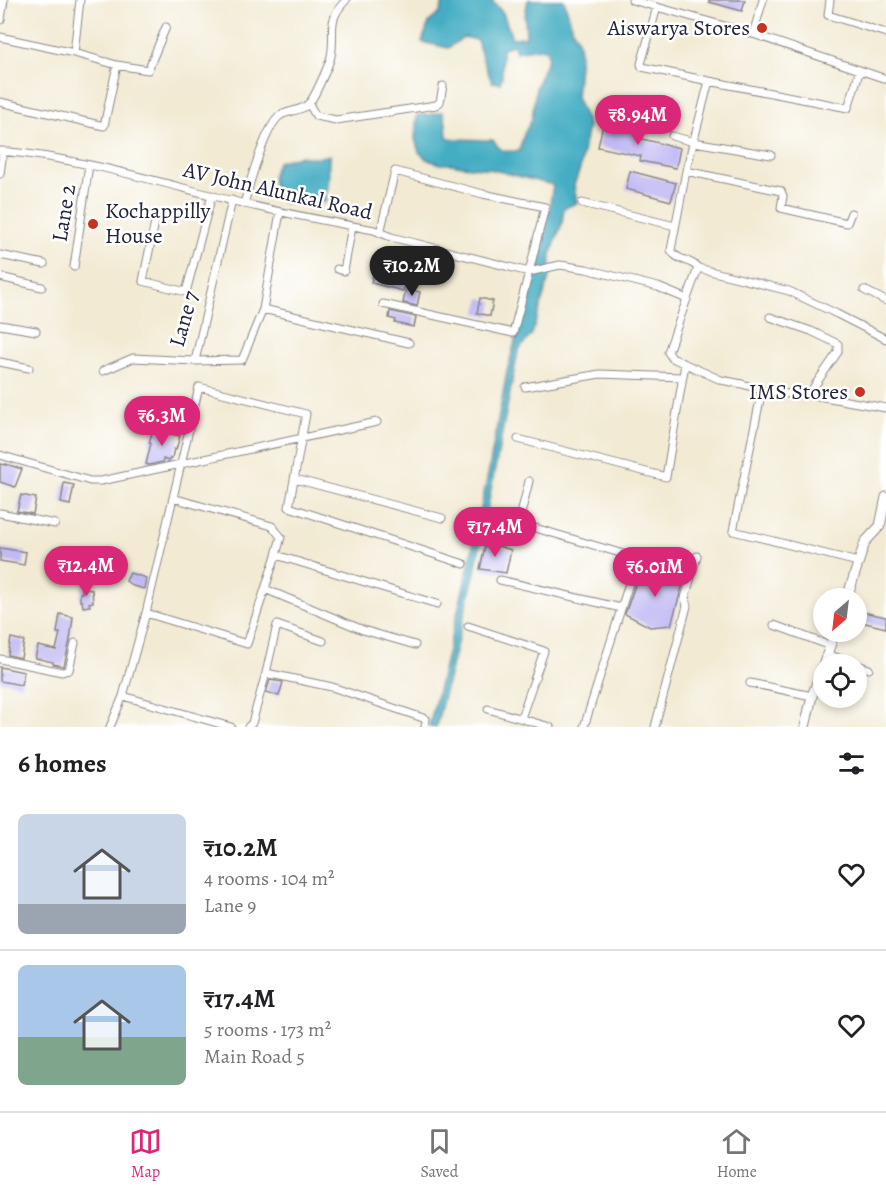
<!DOCTYPE html>
<meta charset="utf-8">
<style>
body{margin:0;font-family:Alegreya,serif;background:#f6f6f6;color:#202124;height:100vh;display:flex;flex-direction:column;font-size:22px;white-space:nowrap}
*{box-sizing:border-box;margin:0}
p{font-size:20px;color:#757577}
.icon{flex:none;width:33px;height:33px;fill:none;stroke:currentColor;stroke-width:2;stroke-linecap:round;stroke-linejoin:round}
.map{position:relative;height:727px;overflow:hidden}
.sheet{display:flex;flex-direction:column;background:#fff;flex:1}
.sheet>*{flex:none}
.needle{width:39px;rotate:208deg}
.controls{position:absolute;left:813px;top:588px;display:grid;gap:12px}
.controls a{display:grid;place-items:center;width:54px;height:54px;border-radius:50%;background:#fff;box-shadow:0 3px 9px #0003;font-size:30px}
.price{position:absolute;translate:-50% -51px;padding:0 14px;border-radius:21px;background:#db2777;color:#fff;font-size:20px;line-height:39px;filter:drop-shadow(0 2px 3px #0008)}
.price::after{content:'';position:absolute;left:50%;top:36px;width:18px;height:14px;margin-left:-9px;background:inherit;clip-path:polygon(0 0,100% 0,50% 100%)}
.price.selected{background:#222;color:#fff}
ul{padding:0;list-style:none}
li{display:flex;align-items:center;gap:18px;height:150px;padding:0 18px}
li+li{border-top:2px solid #e0e0e0}
li span{display:grid;place-items:center;flex:none;width:168px;height:120px;border-radius:9px;color:#555}
li>.icon{margin-inline-start:auto}
span .icon{width:72px;height:72px;fill:#fffc;stroke-width:1}
li b{font-size:26px}
h2{display:flex;justify-content:space-between;align-items:center;height:72px;padding:0 18px;font-size:26px}
.menu{display:flex;justify-content:space-around;align-items:center;height:84px;border-top:2px solid #e0e0e0;background:#fff;font-size:16px;color:#757577}
.menu a{display:grid;justify-items:center;gap:3px}
.menu .selected{color:#db2777}
.map>svg:first-child{display:block}
.water{fill:#44adc3;stroke:#33687f;stroke-width:1.5}
.building{fill:#c1b9f4}
.lines{fill:none;stroke-linecap:round;stroke-linejoin:round}
.street-casing{stroke:#8a8687;stroke-width:9}
.secondary-casing{stroke:#8a8687;stroke-width:11}
.street{stroke:#fff;stroke-width:7}
.secondary{stroke:#fff;stroke-width:9}
.poi-dot{fill:#c8321e;stroke:#fff;stroke-width:2}
.labels{text-anchor:middle;dominant-baseline:central;stroke-width:5;stroke-linejoin:round;paint-order:stroke}
.poi-label{font-size:22px;fill:#22223b;stroke:#fff;text-anchor:end}
.street-label{font-size:22px;fill:#22223b;stroke:#fff}
</style>
<div class="map">
<svg width="886" height="727" viewBox="0 0 886 727">
<rect width="100%" height="100%" fill="#fff"/>
<filter id="ink" filterUnits="userSpaceOnUse"><feTurbulence type="fractalNoise" baseFrequency=".0167" numOctaves="2"/><feDisplacementMap in="SourceGraphic" scale="12" xChannelSelector="R" yChannelSelector="G"/><feConvolveMatrix kernelMatrix="1 2 1 2 8 2 1 2 1" color-interpolation-filters="sRGB"/></filter>
<filter id="wash" filterUnits="userSpaceOnUse"><feTurbulence type="fractalNoise" baseFrequency=".008" numOctaves="4" result="noise"/><feDisplacementMap in="SourceGraphic" scale="24" xChannelSelector="R" yChannelSelector="G"/><feGaussianBlur stdDeviation="1.35" result="paint"/><feColorMatrix in="noise" values="0 0 0 0 0 0 0 0 0 0 0 0 0 0 0 0 0 1.4 0 .05"/><feComposite in="paint" operator="in"/></filter>
<g filter="url(#wash)">
<rect width="100%" height="100%" fill="#f2ead3"/>
<path class="water" d="M447,0H491L503,13L512,38L526,37L525,16L528,0H564L573,30L578,40L580,52L576,97L588,125L580,169L574,185L577,203L564,208L562,223L551,254L550,275L532,334L518,351L475,571L436,727H429L468,570L489,470L507,372L532,279L542,253L553,185L490,169L462,166L452,164H441L428,160L419,152L415,139L417,115H429L443,112L446,123L447,137L452,139L493,140C500,152 505,152 519,151L524,134L532,119L536,87L548,58L547,50L541,48L516,52L514,45L502,48V77L500,83L492,82L483,60L477,40L464,37L448,48L422,42L429,22L440,13L443,2Z
M330,155C327,166 330,175 328,186C327,192 325,196 325,202L283,203C272,185 268,181 278,162L299,156L317,158Z"/>
<g id="blocks">
<path class="building" d="M709,0H745L742,11L709,2Z
M603,124L643,133L642,139L680,148L676,168L640,161L641,156L598,147Z
M630,171L676,183L671,201L626,189Z
M374,271L389,275V277L406,281L403,291L371,283Z
M406,289L420,292L417,306L403,303Z
M480,298L493,301L490,316L477,313Z
M390,311L416,317L414,327L395,323L396,320L389,318Z
M153,430L180,436L176,450L174,449L172,458H170L169,461L163,459V462L149,465L146,464L151,443H149Z
M0,464L6,465V464L22,469L15,487L0,482Z
M64,483L74,485L70,505L61,503Z
M21,495L36,498L33,514L17,511Z
M486,542L511,550L506,573L480,569Z
M0,548L26,552L24,565L0,561Z
M642,565L684,580L671,625L650,627L625,614Z
M130,573L146,578L144,589L133,586L126,581Z
M84,587L85,591L86,589L92,590L93,602L89,603L90,606L83,607L82,601H80V593H82V588Z
M863,612L886,617V628L861,622Z
M60,614L73,617L70,640L64,666H62L53,664V662L35,658L38,646L56,650L60,633H57Z
M11,638L24,641L21,658L8,655Z
M0,667L24,672L21,685L0,681Z
M270,680L283,682L279,696L266,692Z"/>
</g>
</g>
<g filter="url(#ink)">
<use href="#blocks" fill-opacity="0" stroke="#8a8687" stroke-width="1.5"/>
<g class="lines">
<defs>
<path id="street" d="M632,0L753,34L886,79
M830,0L828,15L886,33
M657,7L641,64L642,67L709,81L686,171
M753,34L763,0
M0,37L74,53L117,65L148,70L166,27
M74,53L80,0
M709,81L848,108L860,70
M0,102L104,126L117,65
M309,104L316,116L336,120L436,105L440,102L443,86
M672,136L694,142L771,155
M0,151C83,158 164,184 245,204C287,214 331,222 374,230L391,237L529,272L560,265L586,269L658,287L687,299
M0,174L3,151
M582,203L675,226
M244,204C249,185 266,124 281,115C290,110 304,111 310,102C315,96 330,63 331,56C336,31 325,22 346,0
M280,212L263,309L409,343
M851,213L847,223L781,208L783,196L781,191L686,171L671,250C676,261 691,259 698,268L668,352L672,358L721,380L742,384L772,393L813,395L886,408
M155,222L143,281L186,292L212,195
M380,233L395,171L483,194L545,207L529,272L513,333L383,304
M0,255L44,264
M74,267L89,165
M698,268L789,291L837,314L886,339
M337,269L344,271L352,226
M0,277L42,287
M864,290L886,301
M770,317L811,331L838,344V352L813,388V395
M0,325L36,331
M195,361L242,360L263,309
M0,362L29,368
M103,371L133,358L195,361L232,200
M525,387L600,374L682,377
M762,390L733,531L858,562
M518,439L666,477L685,364
M0,455L90,481H101L377,422
M295,479L442,518
M529,481L520,518L521,523L525,525L637,558L584,727
M0,513L55,524
M276,555L437,604
M500,580L621,608
M265,589L363,630L415,645
M146,613L247,644L276,555L281,537L272,526L173,498
M774,625L831,646
M468,626L544,651L521,718
M827,654L869,669
M0,659L62,672L69,670L75,643
M266,673L277,625L323,641
M750,683L812,696
M123,696L231,727
M488,709L550,727
M110,727L123,696L146,613L199,387L306,414L289,507L464,564
M248,727L252,723L266,673L332,687L426,719L425,727
M655,727L687,606L685,598L697,556"/>
<path id="secondary" d="M0,19L3,0
M847,598L865,542L880,526L886,497
M805,727L812,696L835,632"/>
</defs>
<use href="#street" class="street-casing"/>
<use href="#secondary" class="secondary-casing"/>
<use href="#street" class="street"/>
<use href="#secondary" class="secondary"/>
</g>
</g>
<g class="poi-dot">
<circle cx="762" cy="28" r="6"/>
<circle cx="93" cy="224" r="6"/>
<circle cx="860" cy="392" r="6"/>
</g>
<g class="labels">
<g class="poi-label">
<text x="750" y="28">Aiswarya Stores</text>
<text x="105" y="211" text-anchor="start">Kochappilly<tspan x="105" dy="25">House</tspan></text>
<text x="848" y="392">IMS Stores</text>
</g>
<g class="street-label">
<text transform="translate(278 191) rotate(13)">AV John Alunkal Road</text>
<text transform="translate(64 213) rotate(-81)">Lane 2</text>
<text transform="translate(184 319) rotate(-74)">Lane 7</text>
</g>
</g>
</svg>
<div class="controls">
<a><svg class="needle" viewBox="-14 -14 28 28"><path d="M0-13l5 13h-10z" fill="#e53935"/><path d="M0 13l5-13h-10z" fill="#757577"/></svg></a>
<a><svg class="icon" aria-label="locate" viewBox="0 0 24 24"><circle cx="12" cy="12" r="6"/><path d="M12 2v4M12 18v4M2 12h4M18 12h4"/></svg></a>
</div>
<b class="price" style="left:638px;top:146px">₹8.94M</b>
<b class="price selected" style="left:412px;top:297px">₹10.2M</b>
<b class="price" style="left:162px;top:447px">₹6.3M</b>
<b class="price" style="left:495px;top:558px">₹17.4M</b>
<b class="price" style="left:86px;top:597px">₹12.4M</b>
<b class="price" style="left:655px;top:598px">₹6.01M</b>
</div>
<section class="sheet">
<h2>6 homes<svg class="icon" aria-label="filters" viewBox="0 0 24 24"><path d="M4 7h16M4 17h16"/><circle cx="9" cy="7" r="2"/><circle cx="15" cy="17" r="2"/></svg></h2>
<ul>
<li><span style="background:linear-gradient(#c9d6e8 75%,#9aa5b1 0)"><svg class="icon" aria-label="home" viewBox="0 0 24 24"><path d="M3 11l9-7 9 7M6 9v11h12V9"/></svg></span><div><b>₹10.2M</b><p>4 rooms · 104 m²</p><p>Lane 9</p></div><svg class="icon" aria-label="heart" viewBox="0 0 24 24"><path d="M12 20l-8-8c-3-5 5-10 8-4 3-6 11-1 8 4z"/></svg></li>
<li><span style="background:linear-gradient(#a9c7e8 60%,#7fa58c 0)"><svg class="icon" aria-label="home" viewBox="0 0 24 24"><path d="M3 11l9-7 9 7M6 9v11h12V9"/></svg></span><div><b>₹17.4M</b><p>5 rooms · 173 m²</p><p>Main Road 5</p></div><svg class="icon" aria-label="heart" viewBox="0 0 24 24"><path d="M12 20l-8-8c-3-5 5-10 8-4 3-6 11-1 8 4z"/></svg></li>
</ul>
</section>
<nav class="menu">
<a class="selected"><svg class="icon" aria-label="map" viewBox="0 0 24 24"><path d="M3 6l6-2 6 2 6-2v14l-6 2-6-2-6 2zM9 4v14M15 6v14"/></svg>Map</a>
<a><svg class="icon" aria-label="saved" viewBox="0 0 24 24"><path d="M7 4h10v16l-5-4-5 4z"/></svg>Saved</a>
<a><svg class="icon" aria-label="home" viewBox="0 0 24 24"><path d="M3 11l9-7 9 7M6 9v11h12V9"/></svg>Home</a>
</nav>
